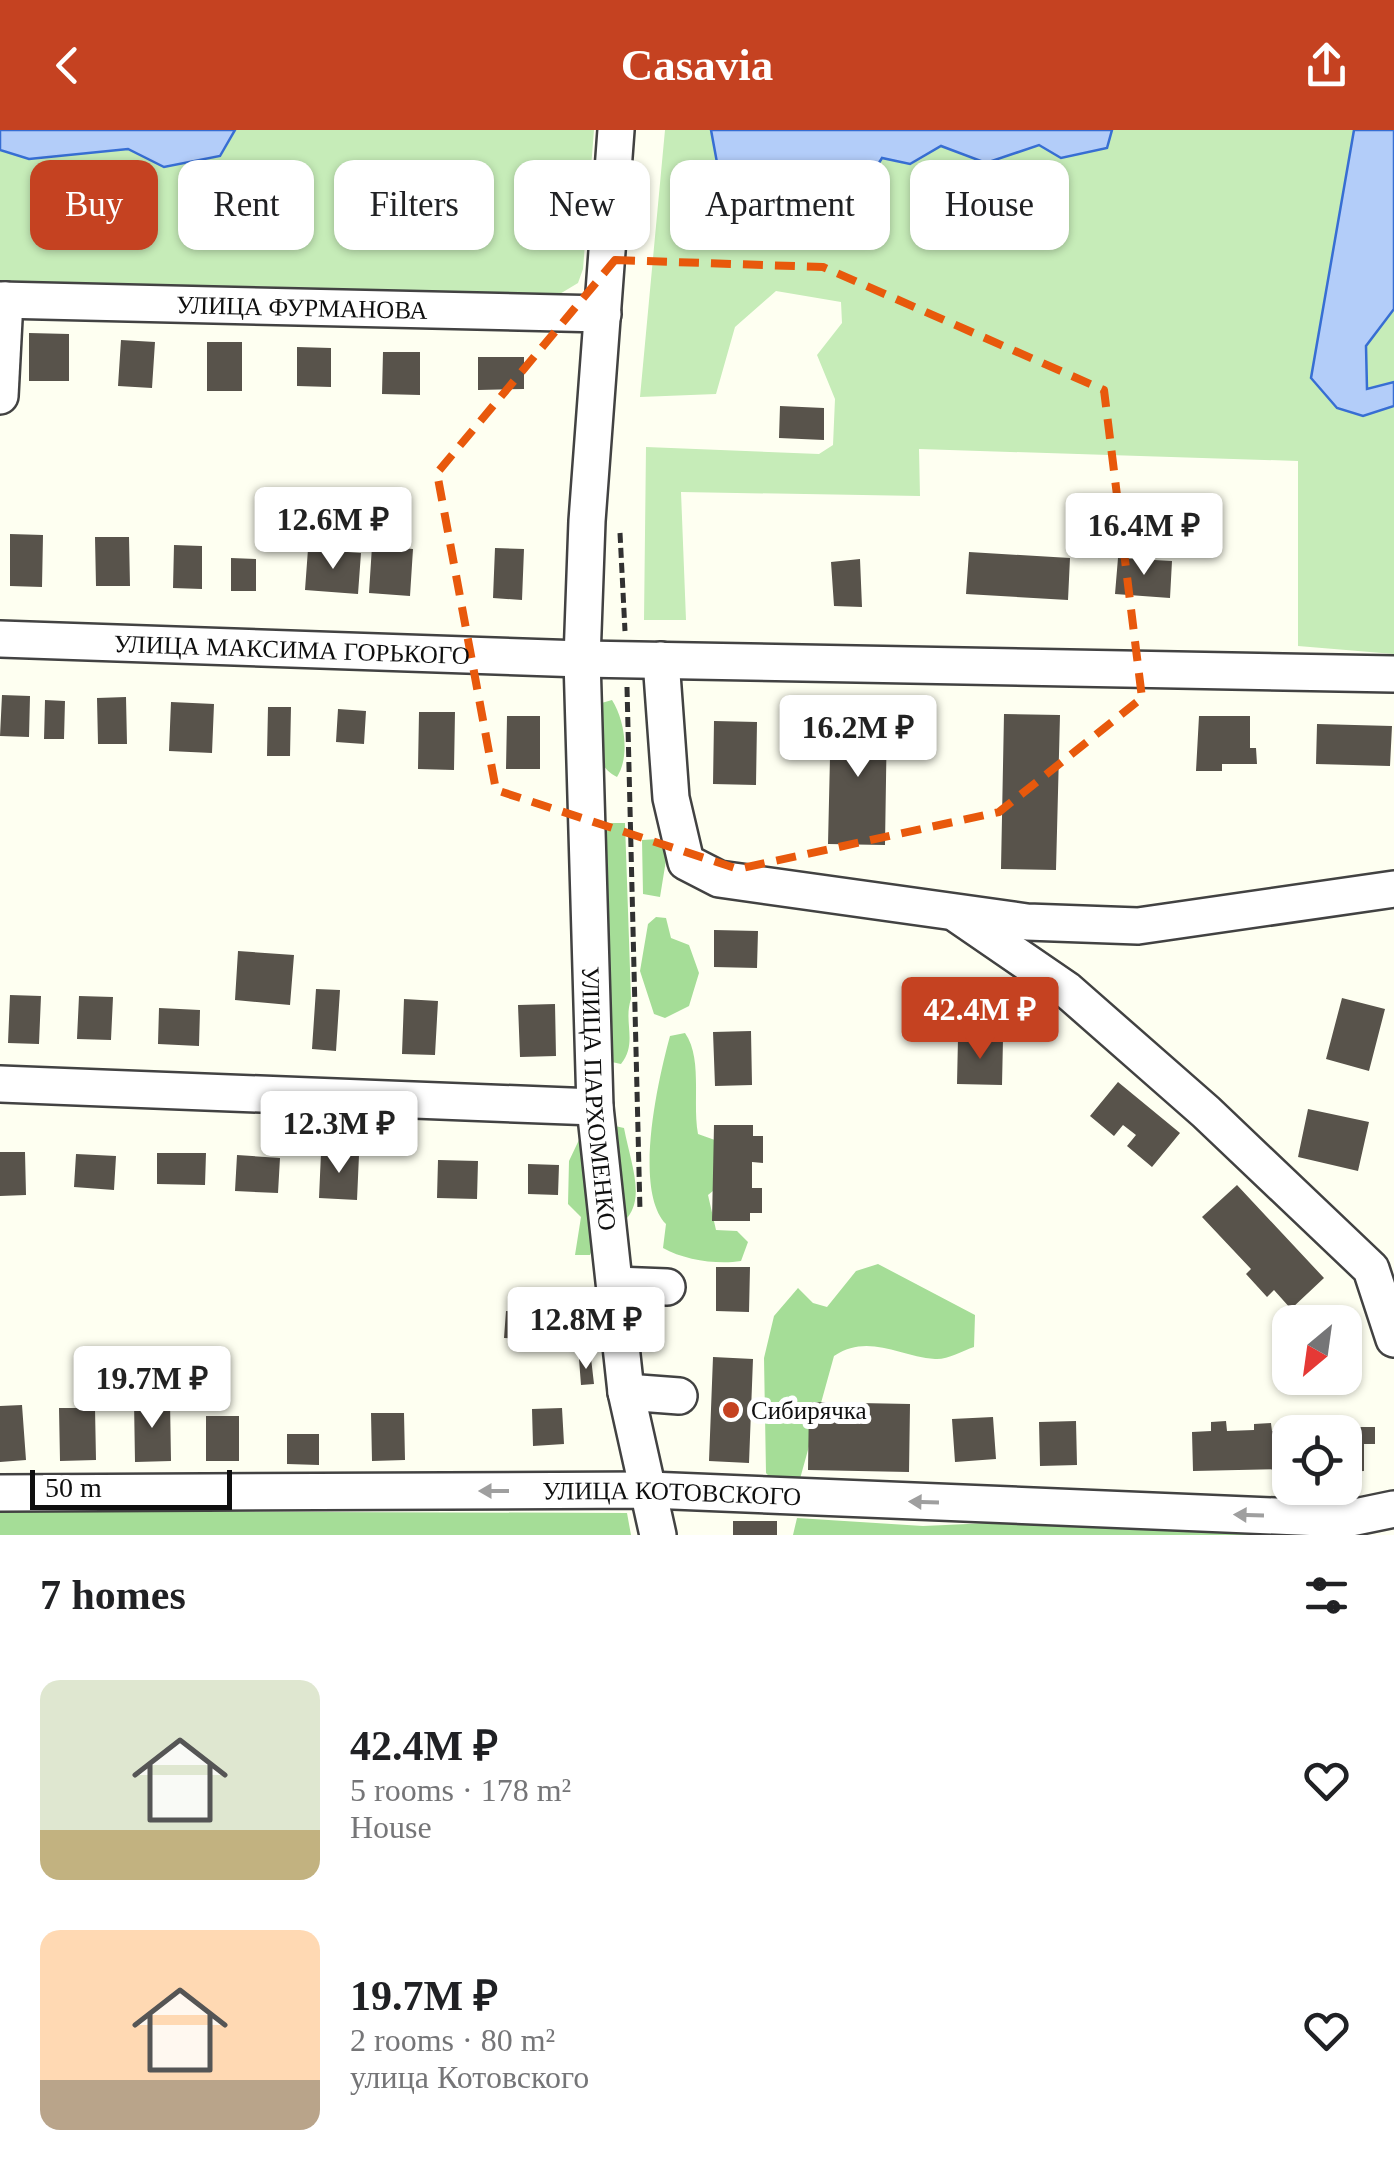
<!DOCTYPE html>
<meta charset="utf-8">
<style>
body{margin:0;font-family:"Times New Roman",serif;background:#f6f6f6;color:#202124;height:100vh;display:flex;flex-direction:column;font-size:38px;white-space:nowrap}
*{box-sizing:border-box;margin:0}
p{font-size:32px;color:#757577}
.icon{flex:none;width:55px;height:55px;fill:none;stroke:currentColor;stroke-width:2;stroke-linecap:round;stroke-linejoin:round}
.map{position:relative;height:1405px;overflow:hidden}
.details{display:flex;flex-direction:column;background:#fff;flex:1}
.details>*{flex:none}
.banner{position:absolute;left:30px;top:30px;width:1335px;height:90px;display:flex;gap:20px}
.needle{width:65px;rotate:209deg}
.buttons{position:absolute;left:1272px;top:1175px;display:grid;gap:20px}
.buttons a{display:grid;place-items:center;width:90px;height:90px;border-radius:20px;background:#fff;box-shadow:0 2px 8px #0004;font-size:50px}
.scale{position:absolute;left:30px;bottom:25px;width:202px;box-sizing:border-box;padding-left:10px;border:5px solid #0f0f0f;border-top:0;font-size:28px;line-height:35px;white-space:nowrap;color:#0f0f0f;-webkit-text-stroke:8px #fff;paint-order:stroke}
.price{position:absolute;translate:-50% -85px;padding:0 22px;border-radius:10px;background:#fff;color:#222;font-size:32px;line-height:65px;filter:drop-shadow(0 2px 5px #0008)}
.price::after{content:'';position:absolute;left:50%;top:60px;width:30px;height:22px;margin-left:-15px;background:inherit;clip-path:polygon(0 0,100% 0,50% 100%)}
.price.active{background:#c54221;color:#fff}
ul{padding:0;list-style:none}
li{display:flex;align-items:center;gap:30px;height:250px;padding:0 40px}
li span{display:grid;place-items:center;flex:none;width:280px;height:200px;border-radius:20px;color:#555}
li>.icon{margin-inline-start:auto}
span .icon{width:120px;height:120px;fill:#fffc;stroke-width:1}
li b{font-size:42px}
h2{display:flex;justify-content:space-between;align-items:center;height:120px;padding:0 40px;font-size:42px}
.pill{padding:0 35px;border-radius:20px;background:#fff;box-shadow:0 2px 8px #0004;font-size:35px;line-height:90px}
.pill.active{background:#c54221;color:#fff}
header{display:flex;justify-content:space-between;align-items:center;height:130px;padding:0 40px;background:#c54221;color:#fff;font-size:45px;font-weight:700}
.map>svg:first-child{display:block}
.green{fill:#c6ecb8}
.forest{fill:#a5dd97}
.water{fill:#b3cdf9;stroke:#376ed3;stroke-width:2.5}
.building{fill:#58534b}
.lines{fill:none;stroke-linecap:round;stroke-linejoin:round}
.minor-casing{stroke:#424242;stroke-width:40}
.path{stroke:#313131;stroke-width:5;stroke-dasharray:10 5;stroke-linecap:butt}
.minor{stroke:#fff;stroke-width:35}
.oneway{fill:#9f9f9f}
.marked{fill:none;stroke:#e8590c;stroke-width:8;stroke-dasharray:20 12;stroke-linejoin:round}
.poi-dot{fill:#c54221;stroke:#fff;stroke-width:4}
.labels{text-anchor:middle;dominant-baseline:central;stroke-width:10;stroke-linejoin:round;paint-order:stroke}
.street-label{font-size:25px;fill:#0f0f0f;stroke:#fff}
.poi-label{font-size:25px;fill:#0f0f0f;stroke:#fff;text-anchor:start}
</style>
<header><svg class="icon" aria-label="back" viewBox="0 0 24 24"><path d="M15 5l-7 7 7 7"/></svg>Casavia<svg class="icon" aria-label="share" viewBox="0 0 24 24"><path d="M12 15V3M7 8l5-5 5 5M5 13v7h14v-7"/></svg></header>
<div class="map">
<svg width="1394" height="1405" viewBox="0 0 1394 1405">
<rect width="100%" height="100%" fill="#fefff1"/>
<path class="green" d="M235,0H594L583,139L578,153L553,168L0,152V20L29,29L128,19L164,37L219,26Z
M665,0H711L718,38L794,50L882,28L910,34L941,16L986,33L1039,15L1106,18L1112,0H1354L1311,248L1337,278L1363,286L1394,276V524L1298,516V331L919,319L920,366L681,362L686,490H644L646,317L819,324L833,315L835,269L817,225L842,193L841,172L776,161L735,197L716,264L640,267Z
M1394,179V252L1367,260L1366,216Z"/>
<path class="forest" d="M612,570C625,590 630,627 617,647C590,634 597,600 598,574Z
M607,693H625L631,869C623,892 638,913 621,934L607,931L599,706Z
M658,709L668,718L660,767L643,764L642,710Z
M656,787L666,788L671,808L689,815L699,843L689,876L665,888L654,884L640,841L648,794Z
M685,903C703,929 692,971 698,1004L726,1014L724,1052L708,1065L716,1100L737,1101L748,1112L741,1131C718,1135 684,1130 663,1118L666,1094C633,1060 658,950 670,906Z
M586,995L607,1005L615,996L624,998C633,1045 655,1088 598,1105L590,1125H575L581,1087L568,1074L569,1031Z
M878,1134L975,1185L974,1217C962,1221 947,1230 935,1229C898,1226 868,1203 834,1226L798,1356L785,1364L766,1343L764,1228L774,1186L798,1158L813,1173L827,1177L856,1141Z
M0,1381L627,1383L631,1405H0Z
M797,1388L923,1396L1060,1390L1319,1405H793Z"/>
<path class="water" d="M0,0H235L220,26L164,37L128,19L29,29L0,20Z
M711,0H1112L1107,18L1061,28L1039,15L986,33L941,16L910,34L882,28L853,75L794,51L747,106L718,38Z
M1354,0H1394V179L1366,216L1367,259L1394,252V276L1363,286L1337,278L1311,248Z"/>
<path class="building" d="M29,203L69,204V251H29Z
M121,210L155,212L152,258L118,256Z
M207,212H242V261H207Z
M297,217L331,218V257L297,256Z
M383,222H420V265L382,264Z
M478,227H524V259L478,260Z
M780,276L824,278V310L779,308Z
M10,404L43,405L42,457L10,456Z
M95,407H129L130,456H96Z
M174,415L202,416V459L173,458Z
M372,416L413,419L410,466L369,463Z
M495,418L524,419L522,470L493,468Z
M308,419L361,423L358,464L305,460Z
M969,422L1070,428L1068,470L966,464Z
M231,428L256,429V461H231Z
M1118,428L1172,431L1170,468L1115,464Z
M860,429L862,477L834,476L831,432Z
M2,565L30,566L29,607L0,606Z
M126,567L127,614H98L97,568Z
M45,570L65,571L64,609H44Z
M171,572L214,574L212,623L169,621Z
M268,577H291L290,626H267Z
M338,579L366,581L364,614L336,612Z
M419,582H455L454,640L418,639Z
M831,584L887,586L885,715L828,714Z
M1004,584L1060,585L1056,740L1001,739Z
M507,586H540V639H506Z
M1199,586H1250V618H1256L1257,634H1222V641H1196Z
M714,591L757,592L756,655L713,654Z
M1317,594L1392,596L1390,636L1316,634Z
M714,800L758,801L757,838L714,837Z
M238,821L294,825L290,875L235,870Z
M316,859L340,860L336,921L312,919Z
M10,865L41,866L39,914L8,913Z
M79,866L113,867L111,910L77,909Z
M1342,868L1385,879L1369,941L1326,929Z
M404,869L438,871L435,925L402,924Z
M555,874L556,926L520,927L518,875Z
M159,878L200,880L199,916L158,914Z
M751,901L752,955L715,956L713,902Z
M958,908L1003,909L1002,955L957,954Z
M1118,952L1180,1003L1152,1037L1127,1016L1136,1005L1123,995L1114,1006L1090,986Z
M1308,979L1369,992L1358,1041L1298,1027Z
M714,995H753V1006H763V1033L752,1032V1058H762V1083H750V1091H712Z
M0,1022H25L26,1065L0,1066Z
M157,1023H206L205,1055L157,1054Z
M321,1023L359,1025L357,1070L319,1068Z
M76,1024L116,1026L114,1060L74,1057Z
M237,1025L280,1028L278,1063L235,1061Z
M438,1030L478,1031L477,1069L437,1068Z
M528,1034L559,1035L558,1065L528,1064Z
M1237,1055L1324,1148L1291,1179L1274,1160L1267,1167L1246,1144L1251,1139L1202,1087Z
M716,1137H750L749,1182L716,1181Z
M506,1181L558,1184L556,1211L504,1208Z
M713,1227L753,1229L749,1333L709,1331Z
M591,1228L594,1254L581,1255L579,1229Z
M134,1271H170L171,1331L135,1332Z
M809,1272L910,1274L909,1342L808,1340Z
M22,1275L26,1330L0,1332V1276Z
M59,1278H95L96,1330L60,1331Z
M562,1278L564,1314L533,1316L532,1279Z
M371,1283H404L405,1330L372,1331Z
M206,1286H239V1331H206Z
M993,1287L996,1329L955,1332L952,1289Z
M1076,1291L1077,1335L1040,1336L1039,1292Z
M1226,1291L1227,1301L1254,1300V1294L1271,1293L1272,1301H1288L1289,1339L1193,1341L1192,1302L1211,1301V1292Z
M1331,1297H1375V1314H1364V1341L1345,1342V1302H1331Z
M287,1304H319V1335L287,1334Z
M733,1391H777V1405H733Z"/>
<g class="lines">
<defs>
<g id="minor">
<path id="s1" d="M616,0L587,391L582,529L595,977L626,1262L658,1405"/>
<path id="s2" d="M0,170L603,184"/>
<path d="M0,266L5,170"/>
<path id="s3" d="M0,509L582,529L1394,544"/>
<path d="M661,530L671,668L686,732L719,749L1027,792L1138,796L1394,759"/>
<path d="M958,785L1067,860L1206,982L1371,1139L1394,1209"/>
<path d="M0,954L595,977"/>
<path d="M615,1155L667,1157"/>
<path d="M626,1262L679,1266"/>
<path id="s4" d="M0,1363L649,1360L1346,1389L1394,1379"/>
</g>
</defs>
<use href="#minor" class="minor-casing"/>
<path class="path" d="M620,403L625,501
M627,557L640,1081"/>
<use href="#minor" class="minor"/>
</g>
<defs><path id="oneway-solid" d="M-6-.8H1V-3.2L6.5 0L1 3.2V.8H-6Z" transform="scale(2.5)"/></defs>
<g class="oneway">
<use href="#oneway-solid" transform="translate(494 1361) rotate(180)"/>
<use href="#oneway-solid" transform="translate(924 1372) rotate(-178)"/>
<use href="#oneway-solid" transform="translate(1249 1385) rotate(-178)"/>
</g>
<path class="marked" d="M615,130L823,137L1104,260L1142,568L999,682L738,739L496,660L437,343Z"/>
<circle class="poi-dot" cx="731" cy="1280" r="10"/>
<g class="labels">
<g class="street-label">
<text stroke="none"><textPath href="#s2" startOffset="302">УЛИЦА ФУРМАНОВА</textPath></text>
<text stroke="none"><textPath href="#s3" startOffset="292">УЛИЦА МАКСИМА ГОРЬКОГО</textPath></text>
<text stroke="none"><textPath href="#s1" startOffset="970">УЛИЦА ПАРХОМЕНКО</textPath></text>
<text stroke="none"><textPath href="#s4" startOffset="672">УЛИЦА КОТОВСКОГО</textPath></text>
</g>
<g class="poi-label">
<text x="751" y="1280">Сибирячка</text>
</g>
</g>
</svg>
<div class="buttons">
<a><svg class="needle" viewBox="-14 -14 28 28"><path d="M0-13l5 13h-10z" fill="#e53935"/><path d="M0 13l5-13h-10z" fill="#757577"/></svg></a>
<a><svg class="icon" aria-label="locate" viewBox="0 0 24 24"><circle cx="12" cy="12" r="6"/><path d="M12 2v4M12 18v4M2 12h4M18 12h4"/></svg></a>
</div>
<div class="scale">50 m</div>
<b class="price" style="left:333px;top:442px">12.6M ₽</b>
<b class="price" style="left:1144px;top:448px">16.4M ₽</b>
<b class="price" style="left:858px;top:650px">16.2M ₽</b>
<b class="price active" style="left:980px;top:932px">42.4M ₽</b>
<b class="price" style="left:339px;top:1046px">12.3M ₽</b>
<b class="price" style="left:586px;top:1242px">12.8M ₽</b>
<b class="price" style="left:152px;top:1301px">19.7M ₽</b>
<div class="banner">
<a class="pill active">Buy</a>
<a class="pill">Rent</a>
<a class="pill">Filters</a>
<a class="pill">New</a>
<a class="pill">Apartment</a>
<a class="pill">House</a>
</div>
</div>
<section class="details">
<h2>7 homes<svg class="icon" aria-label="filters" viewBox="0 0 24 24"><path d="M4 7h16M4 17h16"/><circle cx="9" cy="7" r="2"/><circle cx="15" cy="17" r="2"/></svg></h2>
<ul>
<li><span style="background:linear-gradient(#dfe7d0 75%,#c2b280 0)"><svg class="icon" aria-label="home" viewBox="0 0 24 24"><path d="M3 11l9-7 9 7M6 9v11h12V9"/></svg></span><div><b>42.4M ₽</b><p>5 rooms · 178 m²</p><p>House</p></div><svg class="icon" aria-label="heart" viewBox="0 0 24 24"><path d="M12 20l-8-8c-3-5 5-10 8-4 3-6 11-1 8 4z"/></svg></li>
<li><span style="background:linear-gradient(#ffd9b3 75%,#b9a48a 0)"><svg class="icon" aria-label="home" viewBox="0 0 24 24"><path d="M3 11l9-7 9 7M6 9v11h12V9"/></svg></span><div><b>19.7M ₽</b><p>2 rooms · 80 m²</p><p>улица Котовского</p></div><svg class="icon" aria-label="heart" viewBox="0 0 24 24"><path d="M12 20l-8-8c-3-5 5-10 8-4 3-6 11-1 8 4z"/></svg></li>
</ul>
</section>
